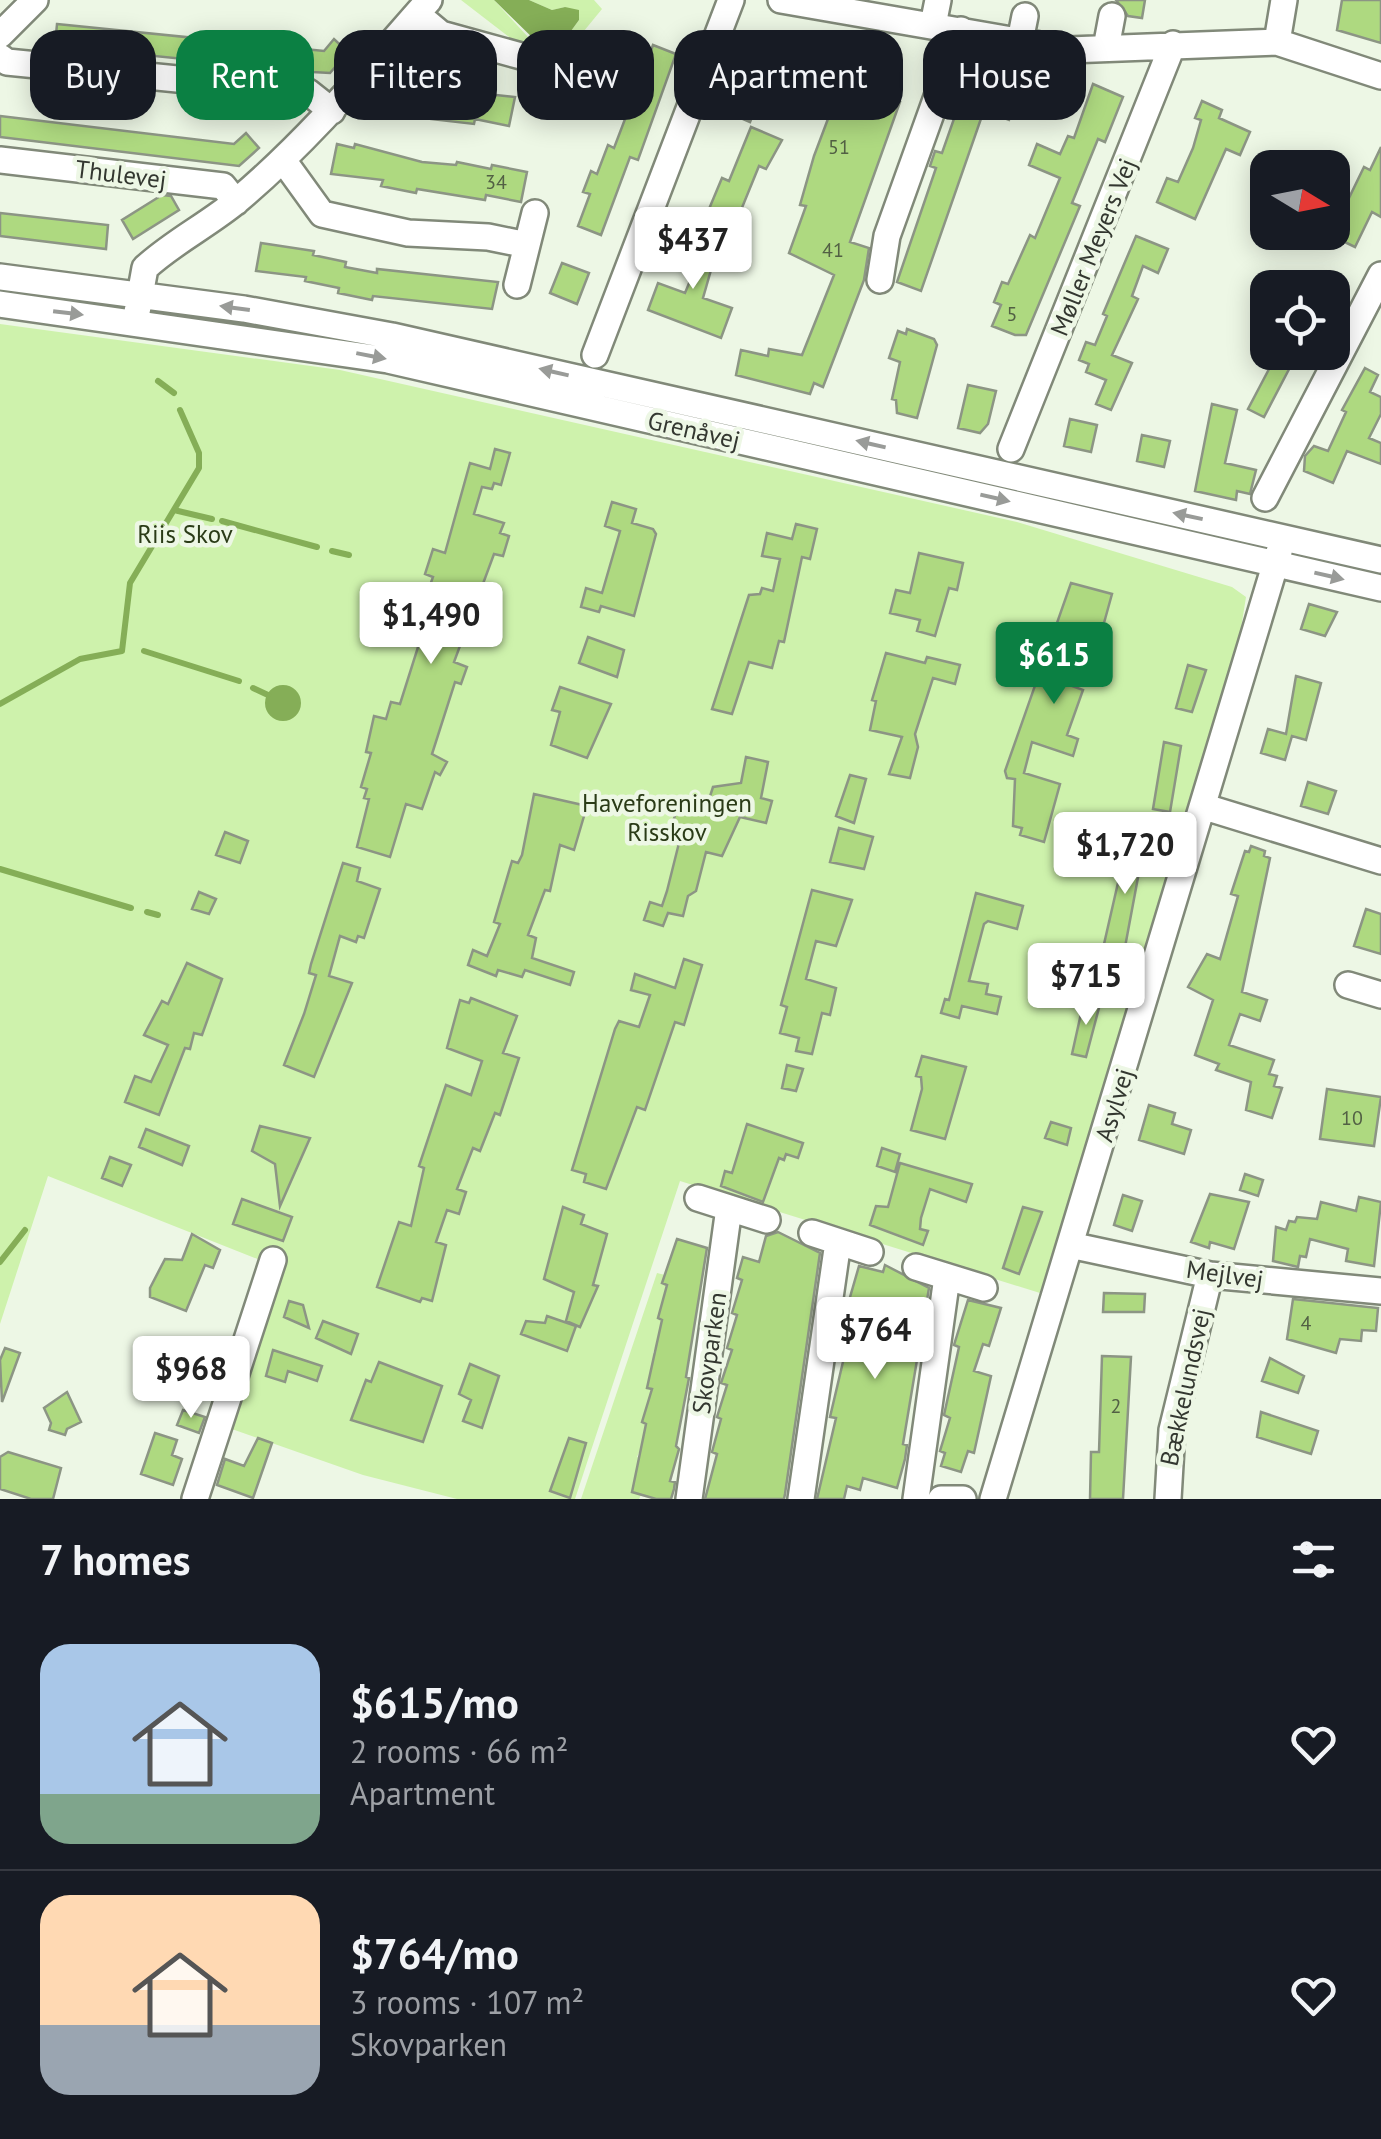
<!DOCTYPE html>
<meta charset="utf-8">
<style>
body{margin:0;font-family:"PT Sans",sans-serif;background:#20242c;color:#f1f3f6;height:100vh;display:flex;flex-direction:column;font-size:38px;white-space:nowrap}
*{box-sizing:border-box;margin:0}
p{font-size:32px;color:#9ea1a6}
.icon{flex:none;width:55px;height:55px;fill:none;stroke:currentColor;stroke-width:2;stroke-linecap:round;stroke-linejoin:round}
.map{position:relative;height:1499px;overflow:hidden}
.sheet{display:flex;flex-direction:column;background:#171b24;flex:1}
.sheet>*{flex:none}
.guide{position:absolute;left:30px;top:30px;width:1322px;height:90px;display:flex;gap:20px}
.needle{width:65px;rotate:100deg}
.tools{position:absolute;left:1250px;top:150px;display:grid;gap:20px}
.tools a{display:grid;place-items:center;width:100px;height:100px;border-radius:20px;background:#171b24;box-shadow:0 5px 25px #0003;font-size:50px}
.price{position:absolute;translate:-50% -85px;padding:0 22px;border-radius:10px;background:#fff;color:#222;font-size:32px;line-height:65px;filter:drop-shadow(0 2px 5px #0008)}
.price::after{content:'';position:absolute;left:50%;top:60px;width:30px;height:22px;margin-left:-15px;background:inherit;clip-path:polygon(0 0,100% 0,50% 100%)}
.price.selected{background:#0b8043;color:#fff}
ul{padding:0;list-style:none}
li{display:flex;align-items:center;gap:30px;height:250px;padding:0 40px}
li+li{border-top:2px solid #363941}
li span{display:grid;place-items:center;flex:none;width:280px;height:200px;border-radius:30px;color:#555}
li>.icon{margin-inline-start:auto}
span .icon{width:120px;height:120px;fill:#fffc;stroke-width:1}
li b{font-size:42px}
h2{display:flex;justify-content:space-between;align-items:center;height:120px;padding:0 40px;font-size:42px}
.tag{padding:0 35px;border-radius:30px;background:#171b24;box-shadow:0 5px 25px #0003;font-size:35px;line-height:90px}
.tag.selected{background:#0b8043;color:#fff}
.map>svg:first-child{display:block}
.green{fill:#cef2ac}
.water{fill:#85ae57}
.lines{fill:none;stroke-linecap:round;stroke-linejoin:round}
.stream{stroke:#85ae57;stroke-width:6}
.building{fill:#aed980;stroke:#8c9584;stroke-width:2.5}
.minor-casing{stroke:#818979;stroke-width:30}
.minor{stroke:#fff;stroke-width:25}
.oneway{fill:#999b98}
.labels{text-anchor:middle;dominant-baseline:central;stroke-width:9;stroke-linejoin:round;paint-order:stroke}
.number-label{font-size:20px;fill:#526044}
.street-label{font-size:25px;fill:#333730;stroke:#edf7e5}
.park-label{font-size:25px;fill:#2a3b17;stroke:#edf7e5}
</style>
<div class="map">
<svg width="1381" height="1499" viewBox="0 0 1381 1499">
<rect width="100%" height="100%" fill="#edf7e5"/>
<path class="green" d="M461,0H494L528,37L552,48L563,42L579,20L565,7L552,10L529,0H594L602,9L552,70Z
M0,324L340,370L1017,522L1232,587L1246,597L1238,647L1040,1293L680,1181L575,1499H457L363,1475L209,1421L260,1260L48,1176L0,1324Z
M657,1273L665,1275L663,1283L672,1286L658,1318L666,1321L653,1353L662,1356L647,1387L656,1390L642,1422L651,1425L637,1457L646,1460L632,1491L641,1495L639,1499H581Z"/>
<path class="water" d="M494,0H529L552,10L565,7L579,10V20L563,42L541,46Z
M265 703a18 18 0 1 1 36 0a18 18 0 1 1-36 0Z"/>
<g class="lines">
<path class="stream" d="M158,381L174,393
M174,510L212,519
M222,521L317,547
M332,551L349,555
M122,651L130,583L199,468V453L180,410
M144,651L239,681
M253,688L268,695
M0,704L80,659L122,651
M0,869L131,908
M147,912L158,915
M0,1262L25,1230"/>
</g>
<path class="building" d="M1116,0H1145L1142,18L1128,16Z
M1342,0H1381V43L1337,30Z
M57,24L324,51L334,39L348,52L330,73L312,72L55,46Z
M747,44L768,53L757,81L765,84L750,122L720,109Z
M653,45L676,54L638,160L630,157L601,235L578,226L590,194L583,192L591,171L597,174L608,145L614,148L635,93L622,88L629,68L643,73Z
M969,76L1020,94L1009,120L984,110L921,291L897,282L936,168L930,166L935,151L942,153Z
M393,84L515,97L509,126L475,119L474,124L387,114Z
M1093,84L1123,97L1105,142L1098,139L1072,203L1080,206L1026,335H1015L992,326L1001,305L994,302L1002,282L1008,284L1030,235L1035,238L1060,178L1029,165L1037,144L1060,154L1068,136L1074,138Z
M858,86L900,102L850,242L869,248L864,280L823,387L814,383L810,394L736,375L741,350L768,356L769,349L802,355L834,275L789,253L806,206L800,205L814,156L840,87L855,93Z
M1202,101L1222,110L1219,118L1250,132L1240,155L1226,149L1195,219L1157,202L1167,178L1178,182L1193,148L1201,120L1195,118Z
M0,116L234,144L246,133L259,148L239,166L0,137Z
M751,127L782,140L766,169L759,166L737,220L709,209L722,178L729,181Z
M337,144L354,148L355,144L422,162L456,165L457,162L491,169L492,165L527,172L521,202L486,195L485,200L417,189L416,193L381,186L383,180L331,174Z
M1381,147V217L1372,212L1355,247L1332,236V195L1347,202L1364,167L1370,170Z
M162,195L171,196L179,210L133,239L122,220Z
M0,213L108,225L106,249L0,236Z
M681,232L717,249L703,298L732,308L721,338L648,310L658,283L685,293L697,264L673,254Z
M1136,236L1168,249L1158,273L1143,266L1132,296L1138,299L1112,355L1132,363L1111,410L1096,404L1106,380L1086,372L1089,364L1079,360L1086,342L1095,345L1107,316L1103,314Z
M261,243L314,251L313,255L346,262L345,267L377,273V269L498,282L492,309L373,296L372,300L338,293L339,288L305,281L306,277L256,271Z
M562,263L589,273L577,304L550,293Z
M907,329L934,339L937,345L917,418L897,413L896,400L892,399L900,362L889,358L898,331L906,334Z
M1278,352H1298L1264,417L1248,409Z
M1365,368L1378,375L1370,392L1381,397V414L1369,438L1381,443V464L1347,451L1333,483L1304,471L1305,456L1314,446L1328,451L1346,412L1342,410Z
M968,385L996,391L988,424L980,433L958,428Z
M1212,404L1237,410L1225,463L1256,470L1250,494L1237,491L1236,500L1195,491Z
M1070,419L1097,425L1091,452L1064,446Z
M1142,435L1170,441L1164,467L1137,461Z
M495,449L510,453L501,485L494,483L492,489L482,487L474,514L504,523L500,533L509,536L503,556L494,554L454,662L467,667L461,684L455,682L432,754L447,762L440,775L435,772L422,809L406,804L390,857L357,847L369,799L364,798L367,789L361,787L371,753L366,752L374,716L386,719L391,702L400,704L419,644L410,641L433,577L425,574L433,549L445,553L470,463L490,469Z
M612,502L636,509L632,523L653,529L656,534L634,616L601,606L599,612L581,607L586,588L602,593L620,531L605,526Z
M796,524L817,529L810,559L802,557L784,642L779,641L772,668L749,662L732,714L712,709L749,595L760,594L762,588L773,591L780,559L762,556L767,533L792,539Z
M919,553L963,563L957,590L949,588L935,636L917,631L920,620L890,613L896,590L910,593Z
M1071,583L1112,594L1099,641L1093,639L1089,657L1079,655L1072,686L1083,690L1067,735L1078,739L1073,756L1032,742L1024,773L1060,784L1044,842L1020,835L1022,828L1013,826L1015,779L1007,778L1005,771Z
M1309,604L1337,612L1325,636L1301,629Z
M588,637L624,650L617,677L579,663Z
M886,653L925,663L927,657L960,665L955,684L933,678L915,734L918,747L910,778L889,774L902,737L870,730L876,701L872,700Z
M1188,665L1206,670L1192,712L1176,708Z
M1296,676L1321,683L1306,740L1292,736L1285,760L1261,753L1268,729L1286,734Z
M560,687L611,704L587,758L551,745L560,712L552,710Z
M1164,742L1181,746L1170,812L1153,809Z
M746,757L768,762L761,798L772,801L766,823L740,817L722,856L706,852L696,891L688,896L683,916L668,913L663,926L644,920L650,902L662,906L667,891L679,843L667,840L680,800L706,809L713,787L741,783Z
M850,775L866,779L854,823L836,816Z
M1308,782L1336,791L1328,814L1301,806Z
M534,794L587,806L574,850L560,845L550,891L545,890L528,935L536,938L532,958L574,972L570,985L525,970L522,977L498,970L496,976L468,965L473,950L487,956L500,924L494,922L512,861L518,863L522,855Z
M839,828L873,837L864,869L830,862Z
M1139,828L1154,832L1147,858L1142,856L1125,947L1118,946L1114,968L1099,966L1128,839L1136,841Z
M225,832L248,841L240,863L216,855Z
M1251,846L1265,851L1264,856L1270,858L1242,992L1267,1000L1260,1021L1240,1014L1229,1045L1274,1060L1269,1074L1277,1076L1274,1086L1282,1088L1272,1118L1246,1110L1251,1082L1216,1070L1219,1064L1195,1055L1213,1000L1188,987L1207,954L1220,959L1238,896L1231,894L1245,851L1249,852Z
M343,863L360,868L357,881L380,889L364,938L358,936L356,942L340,936L329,976L352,983L314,1077L284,1065L304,1014L316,975L309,973L311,964Z
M812,890L852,900L836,946L816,941L806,979L836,988L830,1015L822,1013L812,1054L796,1051L799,1038L780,1033L787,1007L781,1005Z
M199,892L216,899L209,914L192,909Z
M976,893L1023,906L1017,929L988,921L984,924L969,981L988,984L986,994L1001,997L997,1014L962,1006L959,1018L941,1013L945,999L949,1000Z
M1366,909L1381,914V954L1354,946Z
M684,959L702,965L684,1025L675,1022L645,1110L637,1107L606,1189L584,1182L586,1174L572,1170L615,1029L619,1021L639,1027L650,995L631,990L635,974L675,988Z
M187,963L222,979L202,1035L194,1033L190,1049L185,1048L159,1115L125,1102L135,1076L151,1082L168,1045L144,1035L162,1001L168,1004Z
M471,998L517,1016L503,1053L519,1058L500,1115L495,1113L480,1151L473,1148L457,1189L466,1192L459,1214L447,1210L436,1242L446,1245L432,1301L422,1298L420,1302L377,1287L399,1222L411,1226L424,1168L419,1166L446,1085L471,1095L482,1061L447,1048L460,1000L469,1003Z
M1084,1000L1100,1004L1086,1057L1072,1054Z
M922,1056L966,1067L945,1139L911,1130L922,1089L921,1077L916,1076Z
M787,1065L803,1069L796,1091L782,1088Z
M1327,1089L1381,1097L1374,1146L1320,1139Z
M1149,1105L1175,1113L1172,1124L1191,1130L1184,1154L1139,1140Z
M1051,1122L1071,1128L1067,1145L1045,1138Z
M747,1124L803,1143L798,1158L786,1154L784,1160L779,1158L763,1202L721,1186L725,1171L732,1173Z
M260,1126L310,1138L280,1206L275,1164L252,1151Z
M146,1129L189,1146L182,1165L139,1147Z
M882,1148L900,1154L895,1172L877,1166Z
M110,1157L131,1165L122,1186L102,1178Z
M900,1163L972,1184L966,1202L930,1189L921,1218L920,1229L928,1231L923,1245L870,1225L876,1206L888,1207Z
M1245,1174L1263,1180L1258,1196L1240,1190Z
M1210,1194L1249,1202L1234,1249L1210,1242L1209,1248L1191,1242Z
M1123,1195L1142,1201L1132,1231L1114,1225Z
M1359,1197L1381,1202L1374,1266L1346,1261L1348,1249L1310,1239L1306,1257L1300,1256L1298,1267L1273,1261L1276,1227L1286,1230L1289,1221L1295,1222L1297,1217L1317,1219L1321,1202L1356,1211Z
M242,1199L292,1217L283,1241L233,1224Z
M563,1207L584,1215L581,1224L607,1234L593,1285L598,1286L580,1327L566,1321L574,1292L544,1279Z
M1023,1207L1042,1212L1019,1274L1003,1268Z
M778,1232L820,1253L785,1494L784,1499H705L717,1454L712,1452L721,1419L717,1417L727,1385L721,1383L732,1350L727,1348L737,1315L732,1313L742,1280L737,1278L743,1257L759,1262L766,1236Z
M192,1234L220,1250L213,1268L205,1265L186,1311L150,1297V1288L165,1259L182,1260Z
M677,1239L707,1248L686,1377L689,1378L676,1446L679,1449L670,1481L675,1482L674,1489L671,1499H656L632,1492L646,1424L642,1422L652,1389L647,1388L662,1320L658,1318L667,1285L662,1283Z
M885,1265L929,1288L903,1444L907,1445L905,1459L897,1488L863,1478L860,1490L847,1486L844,1499H817L836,1418L830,1417L846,1349L840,1347L850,1313L846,1311L859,1266L883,1272Z
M1104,1293L1145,1294L1144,1312H1103Z
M1293,1299L1378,1308L1376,1331L1362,1330L1361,1341L1340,1339L1336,1353L1287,1339Z
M968,1300L1001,1308L989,1346L983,1344L974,1371L991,1376L974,1453L968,1451L961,1472L941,1466L945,1453L940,1451L950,1418L944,1415L959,1347L954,1345Z
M289,1301L303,1305L309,1328L284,1317Z
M547,1316L576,1326L567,1351L521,1334L526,1321L545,1323Z
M323,1321L358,1334L351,1354L316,1338Z
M191,1342L222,1354L210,1385L187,1376L192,1363L184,1360Z
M5,1348L20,1353L2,1402L0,1360Z
M273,1350L322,1366L317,1381L288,1371L285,1382L266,1376Z
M1102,1356L1131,1357L1123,1499H1090L1091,1452H1099Z
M1270,1358L1304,1376L1298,1393L1262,1381Z
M379,1362L442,1386L423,1442L351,1420L366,1380L371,1382Z
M470,1364L499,1376L482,1428L463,1421L471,1400L459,1394Z
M67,1392L81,1422L67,1429L65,1435L49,1430L51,1423L44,1408Z
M183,1410L205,1417L199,1433L177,1425Z
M1261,1412L1318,1431L1311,1454L1257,1437Z
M155,1433L177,1440L172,1455L182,1459L173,1485L141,1474Z
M258,1438L272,1443L253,1498L217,1485L225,1459L244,1466Z
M569,1438L586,1443L570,1498L550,1491Z
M8,1452L61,1468L53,1499H31L0,1489V1457Z"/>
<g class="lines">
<defs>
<path id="minor" d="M781,0L1069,50L1277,42L1381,76
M417,14L441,34L521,56
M933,25L938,0
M0,35L35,0
M1020,41L1025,16
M1277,42L1284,0
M1106,48L1112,16
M0,57L7,62L308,92L332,111
M0,160L223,186L236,202
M283,160L322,214L408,233L488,237L527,245
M0,277L244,309L392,336L1381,560
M880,280L887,236L961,30
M517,285L535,213
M0,304L388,360L1381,588
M137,312L145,268C173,242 208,225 238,200C309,140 368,69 429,0
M595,355L731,0
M1011,449L1173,44
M1265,498L1381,275
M1205,807L1381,861
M1348,985L1381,995
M698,1198L767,1220
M812,1233L870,1252
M1070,1245L1210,1275L1381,1291
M916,1267L984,1288
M195,1499L273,1260
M689,1499L729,1208
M801,1499L838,1242
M916,1499L947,1277
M941,1499H963
M993,1499L1279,552
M1168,1499L1172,1430L1210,1275"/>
</defs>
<use href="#minor" class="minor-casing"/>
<use href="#minor" class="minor"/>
</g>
<defs><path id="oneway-solid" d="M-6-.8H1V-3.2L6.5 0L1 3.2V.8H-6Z" transform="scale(2.5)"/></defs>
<g class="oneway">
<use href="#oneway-solid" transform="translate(235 308) rotate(-172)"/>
<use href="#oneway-solid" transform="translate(68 313) rotate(7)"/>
<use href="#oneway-solid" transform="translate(371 356) rotate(11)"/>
<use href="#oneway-solid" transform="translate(554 372) rotate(-167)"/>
<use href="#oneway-solid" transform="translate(871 444) rotate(-167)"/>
<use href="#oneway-solid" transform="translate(995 498) rotate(13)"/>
<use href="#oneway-solid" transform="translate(1188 516) rotate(-168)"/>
<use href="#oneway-solid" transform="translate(1329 576) rotate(13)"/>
</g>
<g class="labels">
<g class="number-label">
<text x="839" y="147">51</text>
<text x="496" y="182">34</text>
<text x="833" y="250">41</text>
<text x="1012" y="314">5</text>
<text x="1352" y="1118">10</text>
<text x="1306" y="1323">4</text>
<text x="1116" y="1406">2</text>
</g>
<g class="street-label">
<text transform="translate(121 174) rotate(7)">Thulevej</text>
<text transform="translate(1093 247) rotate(-68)">Møller Meyers Vej</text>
<text transform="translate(694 430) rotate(13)">Grenåvej</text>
<text transform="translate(1114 1105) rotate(-73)">Asylvej</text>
<text transform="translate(1225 1274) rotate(8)">Mejlvej</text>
<text transform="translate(709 1353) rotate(-82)">Skovparken</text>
<text transform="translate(1185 1387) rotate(-78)">Bækkelundsvej</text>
</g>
<g class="park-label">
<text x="185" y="534">Riis Skov</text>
<text x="667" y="803">Haveforeningen<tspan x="667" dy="29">Risskov</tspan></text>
</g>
</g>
</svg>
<div class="tools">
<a><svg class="needle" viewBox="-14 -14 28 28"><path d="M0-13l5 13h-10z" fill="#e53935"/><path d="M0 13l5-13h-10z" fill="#9ea1a6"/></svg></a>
<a><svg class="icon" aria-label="locate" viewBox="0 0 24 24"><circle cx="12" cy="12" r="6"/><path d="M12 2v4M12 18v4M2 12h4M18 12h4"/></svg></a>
</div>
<b class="price" style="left:693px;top:292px">$437</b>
<b class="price" style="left:431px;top:667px">$1,490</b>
<b class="price selected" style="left:1054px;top:707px">$615</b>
<b class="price" style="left:1125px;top:897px">$1,720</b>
<b class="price" style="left:1086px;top:1028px">$715</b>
<b class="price" style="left:875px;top:1382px">$764</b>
<b class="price" style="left:191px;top:1421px">$968</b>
<div class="guide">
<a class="tag">Buy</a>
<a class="tag selected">Rent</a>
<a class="tag">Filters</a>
<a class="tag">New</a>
<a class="tag">Apartment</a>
<a class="tag">House</a>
</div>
</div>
<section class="sheet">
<h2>7 homes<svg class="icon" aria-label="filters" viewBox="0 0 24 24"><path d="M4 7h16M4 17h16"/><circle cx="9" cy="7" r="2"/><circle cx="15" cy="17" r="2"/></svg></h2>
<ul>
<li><span style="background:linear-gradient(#a9c7e8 75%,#7fa58c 0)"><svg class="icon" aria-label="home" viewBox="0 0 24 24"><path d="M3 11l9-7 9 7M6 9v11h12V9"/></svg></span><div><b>$615/mo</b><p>2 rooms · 66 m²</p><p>Apartment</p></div><svg class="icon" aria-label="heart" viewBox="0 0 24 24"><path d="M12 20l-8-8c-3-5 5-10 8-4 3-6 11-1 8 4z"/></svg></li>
<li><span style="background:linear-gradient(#ffd9b3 65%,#9aa5b1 0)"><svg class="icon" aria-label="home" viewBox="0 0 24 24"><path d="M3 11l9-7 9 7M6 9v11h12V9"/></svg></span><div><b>$764/mo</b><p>3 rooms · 107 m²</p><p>Skovparken</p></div><svg class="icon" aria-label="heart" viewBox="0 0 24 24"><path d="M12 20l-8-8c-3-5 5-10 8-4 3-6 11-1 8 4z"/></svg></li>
</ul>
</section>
